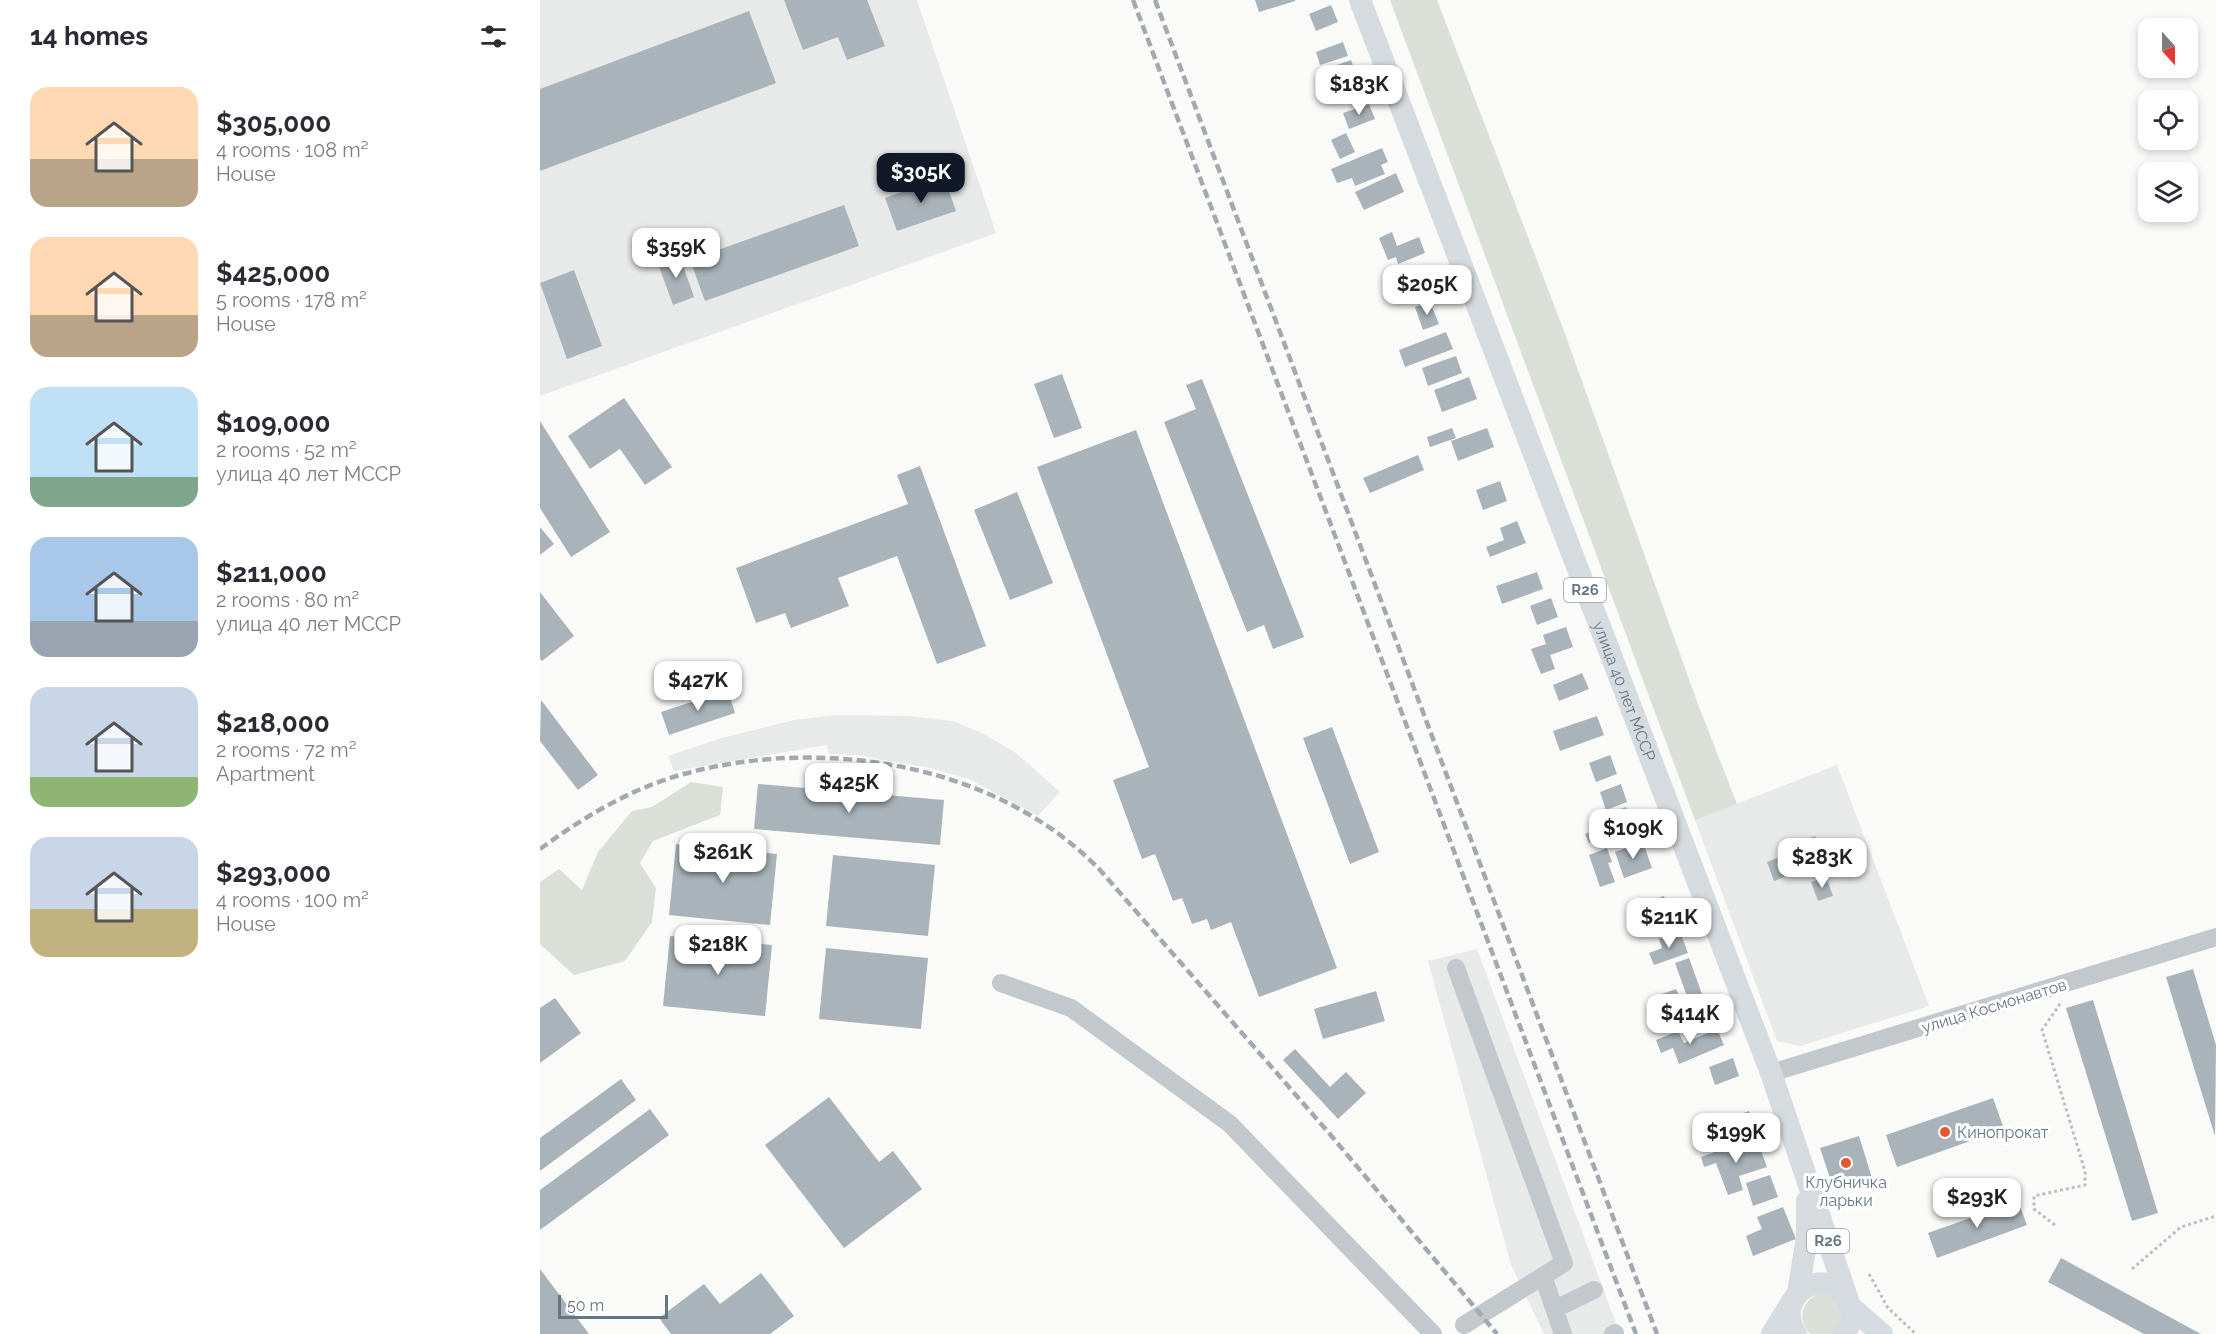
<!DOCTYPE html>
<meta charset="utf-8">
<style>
body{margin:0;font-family:Raleway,sans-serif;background:#f7f7f7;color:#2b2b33;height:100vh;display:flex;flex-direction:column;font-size:22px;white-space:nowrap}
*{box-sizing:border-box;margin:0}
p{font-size:20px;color:#7c7c81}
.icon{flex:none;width:33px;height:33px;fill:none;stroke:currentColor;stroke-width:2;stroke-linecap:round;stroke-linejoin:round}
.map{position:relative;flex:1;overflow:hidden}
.side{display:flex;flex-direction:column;background:#fff;width:540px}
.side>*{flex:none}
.needle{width:39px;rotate:159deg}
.buttons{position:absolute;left:1598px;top:18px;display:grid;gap:12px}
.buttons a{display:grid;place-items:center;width:60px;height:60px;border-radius:12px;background:#fff;box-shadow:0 3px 9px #0003;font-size:30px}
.scale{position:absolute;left:18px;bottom:15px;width:110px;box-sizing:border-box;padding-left:6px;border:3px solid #657683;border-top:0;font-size:16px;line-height:21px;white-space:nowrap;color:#657683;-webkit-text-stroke:4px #fff;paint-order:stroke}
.price{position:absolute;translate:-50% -51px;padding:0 14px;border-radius:12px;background:#fff;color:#222;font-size:20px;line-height:39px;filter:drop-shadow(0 2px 3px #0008)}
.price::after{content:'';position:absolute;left:50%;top:36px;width:18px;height:14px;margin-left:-9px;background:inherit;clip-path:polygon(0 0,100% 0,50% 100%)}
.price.selected{background:#111827;color:#fff}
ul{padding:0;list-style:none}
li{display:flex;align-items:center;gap:18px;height:150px;padding:0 30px}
li span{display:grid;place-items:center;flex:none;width:168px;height:120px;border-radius:18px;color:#555}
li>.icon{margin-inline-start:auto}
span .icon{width:72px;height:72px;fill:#fffc;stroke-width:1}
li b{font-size:26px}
h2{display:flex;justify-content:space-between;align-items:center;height:72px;padding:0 30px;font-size:26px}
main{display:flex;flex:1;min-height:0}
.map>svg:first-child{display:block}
.built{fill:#e8e9e9}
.green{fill:#dadfd7}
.building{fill:#aab3b9}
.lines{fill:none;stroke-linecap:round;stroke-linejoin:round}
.path{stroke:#bbbfc2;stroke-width:3;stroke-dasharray:3 3;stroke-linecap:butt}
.minor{stroke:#c3c8cc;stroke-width:18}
.major{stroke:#d6dbdf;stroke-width:22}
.rail{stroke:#a2aab0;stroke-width:4.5;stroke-dasharray:9 4.5;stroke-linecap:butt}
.poi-dot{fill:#e4572e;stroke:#fff;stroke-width:2}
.labels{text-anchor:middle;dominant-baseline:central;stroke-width:6;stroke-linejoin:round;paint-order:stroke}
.shield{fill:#fff;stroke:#939fa8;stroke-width:1.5}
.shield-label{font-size:15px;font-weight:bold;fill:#657683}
.street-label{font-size:16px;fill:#657683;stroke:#fff}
.poi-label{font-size:16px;fill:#657683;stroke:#fff;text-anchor:start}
</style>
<main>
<section class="side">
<h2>14 homes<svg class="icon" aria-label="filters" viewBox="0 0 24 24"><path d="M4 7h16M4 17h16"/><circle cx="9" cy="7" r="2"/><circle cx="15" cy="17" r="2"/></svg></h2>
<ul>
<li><span style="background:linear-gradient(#ffd9b3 60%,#b9a48a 0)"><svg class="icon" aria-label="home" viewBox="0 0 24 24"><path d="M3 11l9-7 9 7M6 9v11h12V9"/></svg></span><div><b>$305,000</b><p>4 rooms · 108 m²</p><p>House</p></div></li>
<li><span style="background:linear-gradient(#ffd9b3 65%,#b9a48a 0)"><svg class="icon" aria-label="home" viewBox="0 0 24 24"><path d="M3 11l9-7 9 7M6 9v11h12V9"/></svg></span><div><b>$425,000</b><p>5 rooms · 178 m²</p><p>House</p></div></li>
<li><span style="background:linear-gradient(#bfe0f5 75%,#7fa58c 0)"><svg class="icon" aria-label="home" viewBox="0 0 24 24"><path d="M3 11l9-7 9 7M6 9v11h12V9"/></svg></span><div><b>$109,000</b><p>2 rooms · 52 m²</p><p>улица 40 лет МССР</p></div></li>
<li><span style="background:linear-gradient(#a9c7e8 70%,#9aa5b1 0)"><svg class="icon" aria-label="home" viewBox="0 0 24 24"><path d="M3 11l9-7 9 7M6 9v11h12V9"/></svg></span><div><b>$211,000</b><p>2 rooms · 80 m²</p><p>улица 40 лет МССР</p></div></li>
<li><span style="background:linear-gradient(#c9d6e8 75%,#8fb573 0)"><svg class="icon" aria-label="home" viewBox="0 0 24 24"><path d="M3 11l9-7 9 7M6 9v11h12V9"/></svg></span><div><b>$218,000</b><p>2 rooms · 72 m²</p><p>Apartment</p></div></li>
<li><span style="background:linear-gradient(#c9d6e8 60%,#c2b280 0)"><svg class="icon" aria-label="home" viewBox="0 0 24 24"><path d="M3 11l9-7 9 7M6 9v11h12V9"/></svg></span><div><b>$293,000</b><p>4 rooms · 100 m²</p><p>House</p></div></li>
</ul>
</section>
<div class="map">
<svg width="1676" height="1334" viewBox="0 0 1676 1334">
<rect width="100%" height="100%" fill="#fafaf8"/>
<path class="built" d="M0,0H377L456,233L0,396Z
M296,715L368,716L413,721L444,734L476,753L520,792L498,816L429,779L390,768L316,755L289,754L287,745L134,771L128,756L182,738L254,720Z
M1297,765L1389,1006L1260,1046L1237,1041L1155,820Z
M937,949L1080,1334H1004L971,1265L888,961Z"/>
<path class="green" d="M850,0H897L1024,331L1159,707L1197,804L1155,820Z
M151,782L183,787L180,815L113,841L100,863L116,888L112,922L85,961L34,975L0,944V882L19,869L42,890L58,852L92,811L112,807Z
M1283,1293L1302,1301L1299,1334H1270C1256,1317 1262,1298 1283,1293Z"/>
<path class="building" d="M244,0H327L345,46L307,60L298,37L263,50Z
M715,0H755V1L719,12Z
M791,5L798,22L776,31L769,14Z
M209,11L236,83L0,171V89Z
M803,42L808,56L780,65L776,52Z
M811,60L819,82L811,85L813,91L798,96L788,68Z
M829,104L835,119L809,129L803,113Z
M806,133L815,152L800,159L791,140Z
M842,148L848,162L841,165L845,174L815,186L812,178L797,183L791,169Z
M856,173L864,192L824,210L815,192Z
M404,177L416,211L357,231L345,198Z
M304,205L319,246L165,301L150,260Z
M852,232L857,246L879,237L885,253L858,264L856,257L848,260L839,238Z
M139,254L154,297L133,305L117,261Z
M887,266L894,284L866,295L859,277Z
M34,270L62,346L27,359L0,283Z
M890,302L899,324L883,330L875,307Z
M906,332L913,349L865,367L859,350Z
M916,356L922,373L888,386L882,368Z
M522,374L542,428L514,438L494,384Z
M929,377L937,399L902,412L894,390Z
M662,379L764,637L733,649L724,625L707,632L624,422L656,409L646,385Z
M84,398L132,467L105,485L80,449L50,469L28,436Z
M0,421L70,532L31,557L0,508Z
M912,428L916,438L890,447L887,437Z
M947,428L954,447L918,461L911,441Z
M596,430L797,968L719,997L691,922L671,930L667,919L652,924L642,898L633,901L615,854L602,859L573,780L609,767L497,467Z
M878,455L884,470L830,493L823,478Z
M380,466L446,646L397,664L357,556L298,578L309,606L251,628L245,613L216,623L196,568L368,504L357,475Z
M960,481L967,501L943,510L936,490Z
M477,492L513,583L470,600L434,510Z
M977,521L986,543L950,557L946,547L964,540L960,528Z
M0,527L14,544L0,555Z
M997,572L1003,589L962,604L956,586Z
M0,592L34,636L2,661L0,659Z
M1011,598L1018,617L997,625L990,606Z
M1026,627L1033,647L1010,655L1015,669L1001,674L991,649L1006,644L1003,635Z
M1042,673L1049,689L1019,701L1013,685Z
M188,690L195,713L129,735L121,712Z
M1,700L58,775L38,790L0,741Z
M1057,716L1064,735L1020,751L1013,731Z
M792,727L839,852L810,864L763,738Z
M1070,755L1077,774L1056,782L1049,763Z
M218,784L404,800L400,845L214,829Z
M1081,784L1087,802L1066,810L1060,792Z
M1086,807L1093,826L1049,843L1045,834L1066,826L1062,816Z
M1275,836L1286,864L1271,869L1270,867L1234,881L1227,862L1262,848L1260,842Z
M1103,842L1112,868L1084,878L1075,852Z
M136,844L237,854L230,925L129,915Z
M1067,848L1072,862L1068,863L1075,882L1060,887L1049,855Z
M293,855L395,865L388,936L286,926Z
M1286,877L1293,896L1278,901L1271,882Z
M1124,896L1130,912L1098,923L1092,907Z
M1140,932L1148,953L1114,965L1109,953L1122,948L1119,939Z
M130,936L232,945L225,1016L123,1006Z
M286,948L388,958L381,1029L279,1019Z
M1149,958L1162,994L1148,999L1135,963Z
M1653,969L1676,1045L1675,1136L1626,977Z
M1136,989L1145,1008L1161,1004L1165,1018L1125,1028L1113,997Z
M836,991L845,1021L783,1039L774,1009Z
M15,998L41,1033L0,1063V1008Z
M1553,1000L1618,1213L1592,1221L1526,1008Z
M1177,1029L1184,1045L1139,1064L1133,1048L1121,1053L1116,1040L1138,1031L1144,1043Z
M755,1049L790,1087L806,1072L826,1093L798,1119L743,1060Z
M1193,1058L1199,1076L1175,1085L1169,1067Z
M81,1079L96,1100L0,1171V1138Z
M289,1097L339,1162L353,1151L382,1189L304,1248L225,1145Z
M1453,1098L1464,1129L1357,1167L1346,1135Z
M110,1109L129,1135L0,1230V1190Z
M1209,1111L1217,1132L1182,1145L1174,1124Z
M1319,1136L1332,1178L1294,1190L1280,1148Z
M1208,1140L1212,1151L1220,1148L1227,1167L1199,1176L1203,1190L1188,1195L1176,1163L1164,1167L1161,1157Z
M1230,1175L1238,1197L1213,1206L1206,1183Z
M1478,1201L1487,1225L1397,1258L1388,1233Z
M1243,1207L1256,1239L1213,1256L1206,1236L1222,1229L1217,1217Z
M1521,1258L1661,1334H1604L1508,1282Z
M0,1269L49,1334H0Z
M221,1273L254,1316L230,1334H131L119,1318L164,1284L180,1304Z"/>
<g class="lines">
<path class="path" d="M1515,1225L1494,1209V1196L1545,1185V1171L1502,1030L1522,1001
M1592,1269L1641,1227L1676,1216
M1329,1274L1348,1308L1376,1334"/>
<path class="minor" d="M916,968L1024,1263L924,1325
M461,983L531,1008L690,1124L893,1334
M1231,1073L1676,937
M1003,1276L1023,1334
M1015,1309L1054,1290
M1073,1334L1075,1333"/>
<g class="major">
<path id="s1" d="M820,0L1231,1073L1308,1300"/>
<path d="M1258,1293L1267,1237V1201"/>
<path d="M1311,1307L1342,1334"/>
<path d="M1232,1334L1251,1303"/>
<path d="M1256,1334C1230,1291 1293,1262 1309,1303C1314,1314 1311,1325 1304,1334"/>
</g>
<path class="rail" d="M593,0L1096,1334
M615,0L1117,1334
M0,849C40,820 80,795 127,779C270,733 454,760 560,870L789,1133L957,1334"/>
</g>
<g class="poi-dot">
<circle cx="1405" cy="1132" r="6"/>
<circle cx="1306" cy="1163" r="6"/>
</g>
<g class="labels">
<g class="shield">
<rect x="1024" y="578" width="42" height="24" rx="4.5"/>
<rect x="1267" y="1229" width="42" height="24" rx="4.5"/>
</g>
<g class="shield-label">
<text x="1045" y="590">R26</text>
<text x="1288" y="1241">R26</text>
</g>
<g class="street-label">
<text stroke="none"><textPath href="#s1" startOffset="740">улица 40 лет МССР</textPath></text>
<text transform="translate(1454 1006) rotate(-17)">улица Космонавтов</text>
</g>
<g class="poi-label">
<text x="1417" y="1132">Кинопрокат</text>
<text x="1306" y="1182" text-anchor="middle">Клубничка<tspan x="1306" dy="18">ларьки</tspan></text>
</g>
</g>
</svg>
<div class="buttons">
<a><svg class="needle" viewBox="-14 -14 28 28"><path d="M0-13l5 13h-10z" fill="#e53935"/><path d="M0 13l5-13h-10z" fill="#7c7c81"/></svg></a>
<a><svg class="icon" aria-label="locate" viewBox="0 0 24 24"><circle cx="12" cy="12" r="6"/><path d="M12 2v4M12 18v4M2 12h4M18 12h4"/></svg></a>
<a><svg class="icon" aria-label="layers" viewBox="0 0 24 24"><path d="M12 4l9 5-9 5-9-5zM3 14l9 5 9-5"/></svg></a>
</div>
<div class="scale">50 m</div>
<b class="price" style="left:819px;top:116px">$183K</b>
<b class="price selected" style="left:381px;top:204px">$305K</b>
<b class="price" style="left:136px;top:279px">$359K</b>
<b class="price" style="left:887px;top:316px">$205K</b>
<b class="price" style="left:158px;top:712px">$427K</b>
<b class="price" style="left:309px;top:814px">$425K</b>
<b class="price" style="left:1093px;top:860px">$109K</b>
<b class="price" style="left:183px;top:884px">$261K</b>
<b class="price" style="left:1282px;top:889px">$283K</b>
<b class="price" style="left:1129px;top:949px">$211K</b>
<b class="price" style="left:178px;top:976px">$218K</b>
<b class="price" style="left:1150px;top:1045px">$414K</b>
<b class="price" style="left:1196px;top:1164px">$199K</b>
<b class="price" style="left:1437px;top:1229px">$293K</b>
</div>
</main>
